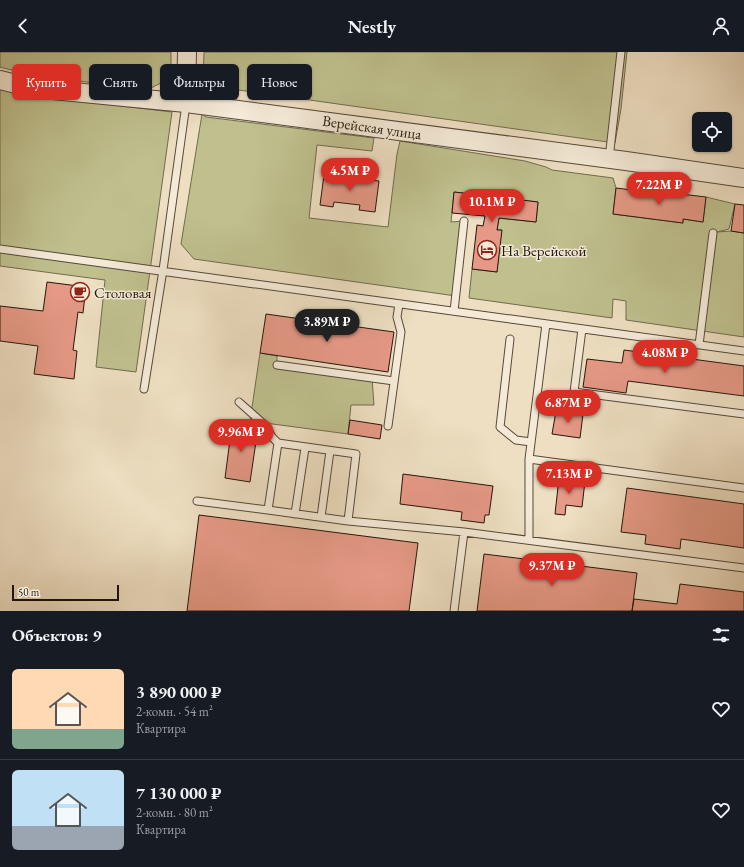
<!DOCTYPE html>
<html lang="ru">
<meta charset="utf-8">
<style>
body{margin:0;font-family:"EB Garamond",serif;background:#242831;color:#f1f3f6;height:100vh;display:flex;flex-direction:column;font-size:15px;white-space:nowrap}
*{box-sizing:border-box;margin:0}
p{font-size:13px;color:#9ea1a6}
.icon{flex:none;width:22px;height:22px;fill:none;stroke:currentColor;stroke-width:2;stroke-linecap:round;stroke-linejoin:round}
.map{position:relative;height:559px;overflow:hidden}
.side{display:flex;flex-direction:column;background:#171b24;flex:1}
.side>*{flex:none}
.guide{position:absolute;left:12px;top:12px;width:400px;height:36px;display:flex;gap:8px}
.buttons{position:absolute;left:692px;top:60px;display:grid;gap:8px}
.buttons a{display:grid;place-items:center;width:40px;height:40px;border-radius:6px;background:#171b24;box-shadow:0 1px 3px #0004;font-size:20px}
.scale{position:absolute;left:12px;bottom:10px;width:107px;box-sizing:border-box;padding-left:4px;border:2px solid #23160c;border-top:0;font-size:11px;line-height:14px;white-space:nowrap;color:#23160c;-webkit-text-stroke:3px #f4ead7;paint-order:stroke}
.price{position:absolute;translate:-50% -34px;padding:0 9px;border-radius:14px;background:#d93025;color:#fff;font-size:13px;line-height:26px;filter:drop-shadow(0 1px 2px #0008)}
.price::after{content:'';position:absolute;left:50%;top:24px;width:12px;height:9px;margin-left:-6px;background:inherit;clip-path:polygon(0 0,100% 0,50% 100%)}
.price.selected{background:#222;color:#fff}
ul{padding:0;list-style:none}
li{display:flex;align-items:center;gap:12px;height:100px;padding:0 12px}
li+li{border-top:1px solid #363941}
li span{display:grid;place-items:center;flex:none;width:112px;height:80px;border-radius:6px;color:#555}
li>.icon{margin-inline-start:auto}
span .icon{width:48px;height:48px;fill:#fffc;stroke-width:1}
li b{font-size:17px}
h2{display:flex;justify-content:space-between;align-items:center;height:48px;padding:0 12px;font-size:17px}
.tag{padding:0 14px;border-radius:6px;background:#171b24;box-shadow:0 1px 3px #0004;font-size:14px;line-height:36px}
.tag.selected{background:#d93025;color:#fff}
header{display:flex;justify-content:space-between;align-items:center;height:52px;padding:0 12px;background:#171b24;font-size:18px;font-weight:700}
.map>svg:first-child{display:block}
.green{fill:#bfc08e;stroke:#716b4d}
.building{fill:#e69986;stroke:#23160c}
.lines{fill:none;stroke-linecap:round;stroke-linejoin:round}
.service-casing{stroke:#56483a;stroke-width:9}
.tertiary-casing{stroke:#56483a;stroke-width:20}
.service{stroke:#f4ead7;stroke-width:7}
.tertiary{stroke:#f4ead7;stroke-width:18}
.labels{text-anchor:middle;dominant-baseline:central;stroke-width:3;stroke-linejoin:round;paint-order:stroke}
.street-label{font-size:15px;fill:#23160c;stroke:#f4ead7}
.poi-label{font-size:15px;fill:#23160c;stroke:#f4ead7;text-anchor:start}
</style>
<header><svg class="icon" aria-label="back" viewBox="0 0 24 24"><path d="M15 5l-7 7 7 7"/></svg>Nestly<svg class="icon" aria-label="person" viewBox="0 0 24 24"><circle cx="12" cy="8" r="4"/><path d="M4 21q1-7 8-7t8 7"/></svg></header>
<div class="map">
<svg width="744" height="559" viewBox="0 0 744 559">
<rect width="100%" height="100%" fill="#eedfc2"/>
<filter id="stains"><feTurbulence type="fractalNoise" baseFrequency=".005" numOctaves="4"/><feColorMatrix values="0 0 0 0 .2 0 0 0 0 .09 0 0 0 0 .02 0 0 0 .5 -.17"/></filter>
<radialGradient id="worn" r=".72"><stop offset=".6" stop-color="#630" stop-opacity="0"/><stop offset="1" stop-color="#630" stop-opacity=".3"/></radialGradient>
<path class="green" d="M0,0H171V24L161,31L149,37L34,24L0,15Z
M204,0H627L621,57L615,91L203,33Z
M0,35L30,43L172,60L136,320L96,315L105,228L0,214Z
M202,62L206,65L374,86L372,99L317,93L309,166L388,175L397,102L400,89L525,109L546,115L552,118L613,126L616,136L613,162L683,171V167L703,170L706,145L735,152L729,177L717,180L731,179L744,181V285L626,268V249L613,247L612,266L469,246L472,217L497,220L501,178H497L499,166L536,170L538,150L454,140L451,170L464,169L456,244L194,207L181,192Z
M260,301L277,304V312L372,326L374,353H351L348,382L250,369Z"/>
<path class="building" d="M324,123L379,129L375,160L359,158L360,153L334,150L333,155L320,153Z
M616,136L680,144L681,142L706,145L703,170L683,167V171L613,162Z
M454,140L538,150L536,170L499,166L497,178H502L497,220L472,217L477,173L483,174L485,164L452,161Z
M735,152L744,153V181L731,179Z
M47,230L86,235L83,261L78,260L73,298L77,299L74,327L34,322L38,294L0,289V254L43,259Z
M266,262L394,280L388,320L260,301Z
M624,298L744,314V344L628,329L626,341L583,335L587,307L622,311Z
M556,359L583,362L580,386L552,382Z
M350,368L382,373L380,387L348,382Z
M232,372L258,376L250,430L225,426Z
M403,422L493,434L489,463H485L484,471L461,468L462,460L400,452Z
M559,426L585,429L582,455L566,453L565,463L555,462Z
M627,436L744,452V496L681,487L680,497L645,492L646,483L621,480Z
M199,463L418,491L409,559H187Z
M484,502L637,521L632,559H477Z
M680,532L744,540V559H632L634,547L677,552Z"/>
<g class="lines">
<defs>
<path id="service" d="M609,107L621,0
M0,197C248,230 496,266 744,299
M454,259L464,169
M546,272L529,407L744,436
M582,277L574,340L744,362
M510,287L500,375L516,388L531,390
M699,293L713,181
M277,313L394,329
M144,337L163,218L186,52
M239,350L266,374L272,385L278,391L356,402L348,469
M388,374L401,280L397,265L399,252
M529,407V488
M197,449L268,458L348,469L464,480L454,559
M268,458L278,391
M295,462L305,396
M321,465L330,399
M464,480L744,516"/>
<path id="tertiary" d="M0,28L32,36L186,51L626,109L744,126
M186,51L187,0"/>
</defs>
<use href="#service" class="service-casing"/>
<use href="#tertiary" class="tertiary-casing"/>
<use href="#service" class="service"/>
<use href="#tertiary" class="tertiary"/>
</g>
<defs>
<symbol id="hotel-ring" viewBox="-11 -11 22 22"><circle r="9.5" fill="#f4ead7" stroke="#8f2418" stroke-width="1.5"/><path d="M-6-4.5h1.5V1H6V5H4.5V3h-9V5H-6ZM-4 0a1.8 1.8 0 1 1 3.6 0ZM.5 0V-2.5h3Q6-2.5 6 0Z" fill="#8f2418"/></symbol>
<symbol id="cafe-ring" viewBox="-11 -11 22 22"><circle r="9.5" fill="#f4ead7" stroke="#8f2418" stroke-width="1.5"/><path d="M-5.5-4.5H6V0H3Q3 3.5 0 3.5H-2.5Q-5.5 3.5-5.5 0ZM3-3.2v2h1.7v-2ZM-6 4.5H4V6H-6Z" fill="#8f2418"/></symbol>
</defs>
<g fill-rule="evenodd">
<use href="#hotel-ring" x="476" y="187" width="22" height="22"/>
<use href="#cafe-ring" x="69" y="229" width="22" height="22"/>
</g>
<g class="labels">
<g class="street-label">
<text transform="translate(372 75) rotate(8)">Верейская улица</text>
</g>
<g class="poi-label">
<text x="501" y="198">На Верейской</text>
<text x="94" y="240">Столовая</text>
</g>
</g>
<rect width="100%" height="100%" filter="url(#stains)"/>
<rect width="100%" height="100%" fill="url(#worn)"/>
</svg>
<div class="buttons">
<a><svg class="icon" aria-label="locate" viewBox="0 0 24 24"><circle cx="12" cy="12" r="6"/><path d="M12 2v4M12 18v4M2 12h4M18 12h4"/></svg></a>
</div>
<div class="scale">50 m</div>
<b class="price" style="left:350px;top:140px">4.5M ₽</b>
<b class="price" style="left:659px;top:154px">7.22M ₽</b>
<b class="price" style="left:492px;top:171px">10.1M ₽</b>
<b class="price selected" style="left:327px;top:291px">3.89M ₽</b>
<b class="price" style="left:665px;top:322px">4.08M ₽</b>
<b class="price" style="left:568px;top:372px">6.87M ₽</b>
<b class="price" style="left:241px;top:401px">9.96M ₽</b>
<b class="price" style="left:569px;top:443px">7.13M ₽</b>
<b class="price" style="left:552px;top:535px">9.37M ₽</b>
<div class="guide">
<a class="tag selected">Купить</a>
<a class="tag">Снять</a>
<a class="tag">Фильтры</a>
<a class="tag">Новое</a>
</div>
</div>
<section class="side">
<h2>Объектов: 9<svg class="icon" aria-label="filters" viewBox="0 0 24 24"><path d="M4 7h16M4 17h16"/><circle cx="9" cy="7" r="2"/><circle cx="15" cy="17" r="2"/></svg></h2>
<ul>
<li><span style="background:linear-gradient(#ffd9b3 75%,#7fa58c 0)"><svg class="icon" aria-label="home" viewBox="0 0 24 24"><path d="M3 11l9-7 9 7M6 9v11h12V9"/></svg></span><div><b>3 890 000 ₽</b><p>2-комн. · 54 m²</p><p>Квартира</p></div><svg class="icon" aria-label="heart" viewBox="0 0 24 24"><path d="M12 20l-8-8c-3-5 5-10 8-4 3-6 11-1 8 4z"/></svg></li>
<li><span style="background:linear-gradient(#bfe0f5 70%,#9aa5b1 0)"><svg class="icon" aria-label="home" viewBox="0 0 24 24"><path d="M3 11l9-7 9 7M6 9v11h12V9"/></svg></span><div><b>7 130 000 ₽</b><p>2-комн. · 80 m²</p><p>Квартира</p></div><svg class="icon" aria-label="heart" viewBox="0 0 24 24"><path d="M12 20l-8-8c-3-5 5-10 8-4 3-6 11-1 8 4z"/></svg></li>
</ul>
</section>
